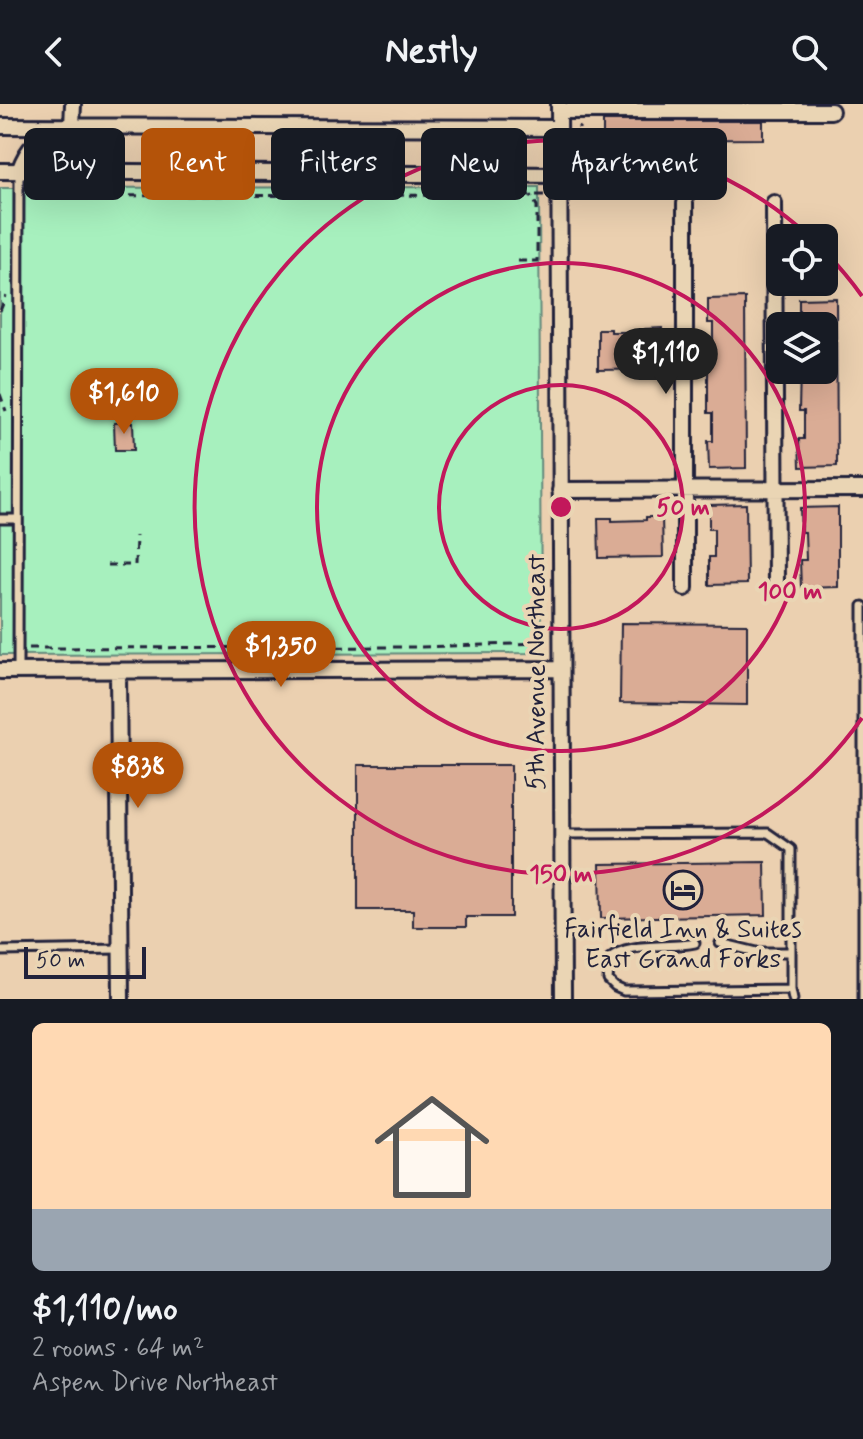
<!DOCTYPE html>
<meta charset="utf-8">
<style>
body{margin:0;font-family:Mynerve,sans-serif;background:#242831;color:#f1f3f6;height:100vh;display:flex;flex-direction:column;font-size:30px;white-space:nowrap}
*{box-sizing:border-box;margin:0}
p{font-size:26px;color:#9ea1a6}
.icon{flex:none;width:44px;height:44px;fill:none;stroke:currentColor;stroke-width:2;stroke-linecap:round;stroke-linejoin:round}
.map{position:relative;height:895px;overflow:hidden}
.panel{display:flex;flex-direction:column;background:#171b24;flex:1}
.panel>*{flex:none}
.top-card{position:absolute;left:24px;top:24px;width:816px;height:72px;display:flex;gap:16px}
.fabs{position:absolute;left:766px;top:120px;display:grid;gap:16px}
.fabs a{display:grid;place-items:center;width:72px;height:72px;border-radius:12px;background:#171b24;box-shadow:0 8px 32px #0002;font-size:40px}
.scale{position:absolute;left:24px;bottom:20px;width:122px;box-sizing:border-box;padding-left:8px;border:4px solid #22223b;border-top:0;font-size:22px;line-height:28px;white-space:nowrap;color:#22223b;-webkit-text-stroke:6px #ead5b4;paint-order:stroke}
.price{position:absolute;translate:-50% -68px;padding:0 18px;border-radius:28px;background:#b45309;color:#fff;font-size:26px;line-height:52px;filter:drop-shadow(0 2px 4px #0008)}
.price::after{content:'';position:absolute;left:50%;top:48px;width:24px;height:18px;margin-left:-12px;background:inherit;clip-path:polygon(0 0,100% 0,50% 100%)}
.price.active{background:#222;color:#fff}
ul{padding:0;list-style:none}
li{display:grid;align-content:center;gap:16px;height:424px;padding:0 32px}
li span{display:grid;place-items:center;height:248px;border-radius:12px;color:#555}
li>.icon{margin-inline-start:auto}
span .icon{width:144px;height:144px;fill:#fffc;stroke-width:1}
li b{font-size:34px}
.chip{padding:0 28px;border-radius:12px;background:#171b24;box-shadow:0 8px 32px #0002;font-size:28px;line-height:72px}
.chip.active{background:#b45309;color:#fff}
header{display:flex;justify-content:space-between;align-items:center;height:104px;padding:0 32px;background:#171b24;font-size:36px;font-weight:700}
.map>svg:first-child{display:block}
.green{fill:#a7f0be;stroke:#64897c;stroke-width:2}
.building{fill:#daac95;stroke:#22223b;stroke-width:2}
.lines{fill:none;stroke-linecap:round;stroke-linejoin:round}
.lane-casing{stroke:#22223b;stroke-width:13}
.street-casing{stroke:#22223b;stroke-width:20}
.path{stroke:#22223b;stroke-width:3;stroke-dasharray:8 6;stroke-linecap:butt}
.lane{stroke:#ead5b4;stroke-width:7}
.street{stroke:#ead5b4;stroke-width:14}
.ring{fill:none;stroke:#c2185b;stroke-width:4}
.labels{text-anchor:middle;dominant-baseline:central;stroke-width:8;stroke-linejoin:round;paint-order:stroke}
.street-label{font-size:26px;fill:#22223b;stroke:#ead5b4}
.poi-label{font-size:26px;fill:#22223b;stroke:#ead5b4}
.centre{fill:#c2185b;stroke:#ead5b4;stroke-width:4}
.ring-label{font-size:24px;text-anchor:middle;font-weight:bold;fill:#c2185b;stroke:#ead5b4;stroke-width:8;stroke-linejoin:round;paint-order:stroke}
</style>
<header><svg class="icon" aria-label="back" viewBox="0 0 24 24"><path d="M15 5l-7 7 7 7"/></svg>Nestly<svg class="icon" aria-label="search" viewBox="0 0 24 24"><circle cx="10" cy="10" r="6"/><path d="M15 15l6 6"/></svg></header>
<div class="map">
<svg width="863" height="895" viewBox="0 0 863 895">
<rect width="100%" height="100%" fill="#ebd0b0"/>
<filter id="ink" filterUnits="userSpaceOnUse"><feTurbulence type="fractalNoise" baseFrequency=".0125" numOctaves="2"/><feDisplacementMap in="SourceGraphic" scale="16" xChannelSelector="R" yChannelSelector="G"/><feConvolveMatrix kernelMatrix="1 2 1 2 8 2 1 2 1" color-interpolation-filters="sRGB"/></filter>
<g filter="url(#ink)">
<path class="green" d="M539,83L541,549L0,551V84Z"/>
<path class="building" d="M603,17H763V35L603,36Z
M745,194L746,364L709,365L708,337H713V309H708V247H713V219H708V195Z
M836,194L837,362L800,363L799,335H804V307H799L800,266H824V222H804V219H799V195Z
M662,224V265L598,266V225H611V228H645V225Z
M133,318L134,346H115L114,319Z
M746,400L747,480L709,481V453H714V425H709V401Z
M838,403V483L801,484L800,456H806L805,428H801L800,404Z
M646,413H662L663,453L599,454L598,414H612V417L646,416Z
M621,519L747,520V601L620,599Z
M358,661H511V813H466V823H413V806H358Z
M765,758L766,811L601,814L600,760Z"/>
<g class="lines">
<defs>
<path id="lane" d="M0,415H18
M18,567L19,67
M562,730L768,729L791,745V885L793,895
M695,839C671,845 627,837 610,854L608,876L615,883L624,887L791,885
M720,839L757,848H791
M0,847L120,845
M863,895V502"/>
<path id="street" d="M559,0L563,895
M559,7H831
M0,22L559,24
M0,67L560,71
M19,67C36,21 50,45 72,22L73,0
M685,99V484
M774,99L776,484
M560,386L863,385
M0,567L561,565
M118,567L121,895"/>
</defs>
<use href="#lane" class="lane-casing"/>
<use href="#street" class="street-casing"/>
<path class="path" d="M576,91H580L579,22
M32,92L544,91
M518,157H537V102L531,91
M0,207L6,192
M0,290L6,307
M107,461H135L136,432
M29,544L420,543L545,539"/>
<use href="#lane" class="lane"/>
<use href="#street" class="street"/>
</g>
</g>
<g class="ring">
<circle cx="561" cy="403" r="122"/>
<circle cx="561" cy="403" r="244"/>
<path d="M862 614A367 367 0 1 1 809 132M825 148A367 367 0 0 1 862 192"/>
</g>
<defs>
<symbol id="hotel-ring" viewBox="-11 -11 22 22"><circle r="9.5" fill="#ead5b4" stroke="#22223b" stroke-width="1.5"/><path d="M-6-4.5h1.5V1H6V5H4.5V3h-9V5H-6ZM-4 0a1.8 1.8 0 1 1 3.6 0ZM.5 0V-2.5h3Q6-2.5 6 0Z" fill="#22223b"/></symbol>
</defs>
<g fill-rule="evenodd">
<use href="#hotel-ring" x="661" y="764" width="44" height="44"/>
</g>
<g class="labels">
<g class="street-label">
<text transform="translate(537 568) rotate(-90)">5th Avenue Northeast</text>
</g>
<g class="poi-label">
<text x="683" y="826">Fairfield Inn &amp; Suites<tspan x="683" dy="30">East Grand Forks</tspan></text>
</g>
</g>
<circle cx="561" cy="403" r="12" class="centre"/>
<g class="ring-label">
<text x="683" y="411">50 m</text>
<text x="790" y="495">100 m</text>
<text x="561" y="778">150 m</text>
</g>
</svg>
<div class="fabs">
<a><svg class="icon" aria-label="locate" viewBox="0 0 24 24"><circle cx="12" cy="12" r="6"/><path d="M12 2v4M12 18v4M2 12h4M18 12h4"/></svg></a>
<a><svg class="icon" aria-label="layers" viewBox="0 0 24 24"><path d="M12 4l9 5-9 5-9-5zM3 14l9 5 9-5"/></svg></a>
</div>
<div class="scale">50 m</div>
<b class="price active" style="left:666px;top:292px">$1,110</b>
<b class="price" style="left:124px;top:332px">$1,610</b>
<b class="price" style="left:281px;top:585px">$1,350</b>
<b class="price" style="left:138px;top:706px">$838</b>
<div class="top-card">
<a class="chip">Buy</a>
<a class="chip active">Rent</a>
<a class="chip">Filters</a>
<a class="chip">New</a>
<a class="chip">Apartment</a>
</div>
</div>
<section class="panel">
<ul>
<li><span style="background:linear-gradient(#ffd9b3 75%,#9aa5b1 0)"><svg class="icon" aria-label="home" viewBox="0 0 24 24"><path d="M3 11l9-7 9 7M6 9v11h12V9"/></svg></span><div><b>$1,110/mo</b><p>2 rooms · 64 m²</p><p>Aspen Drive Northeast</p></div></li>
</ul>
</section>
